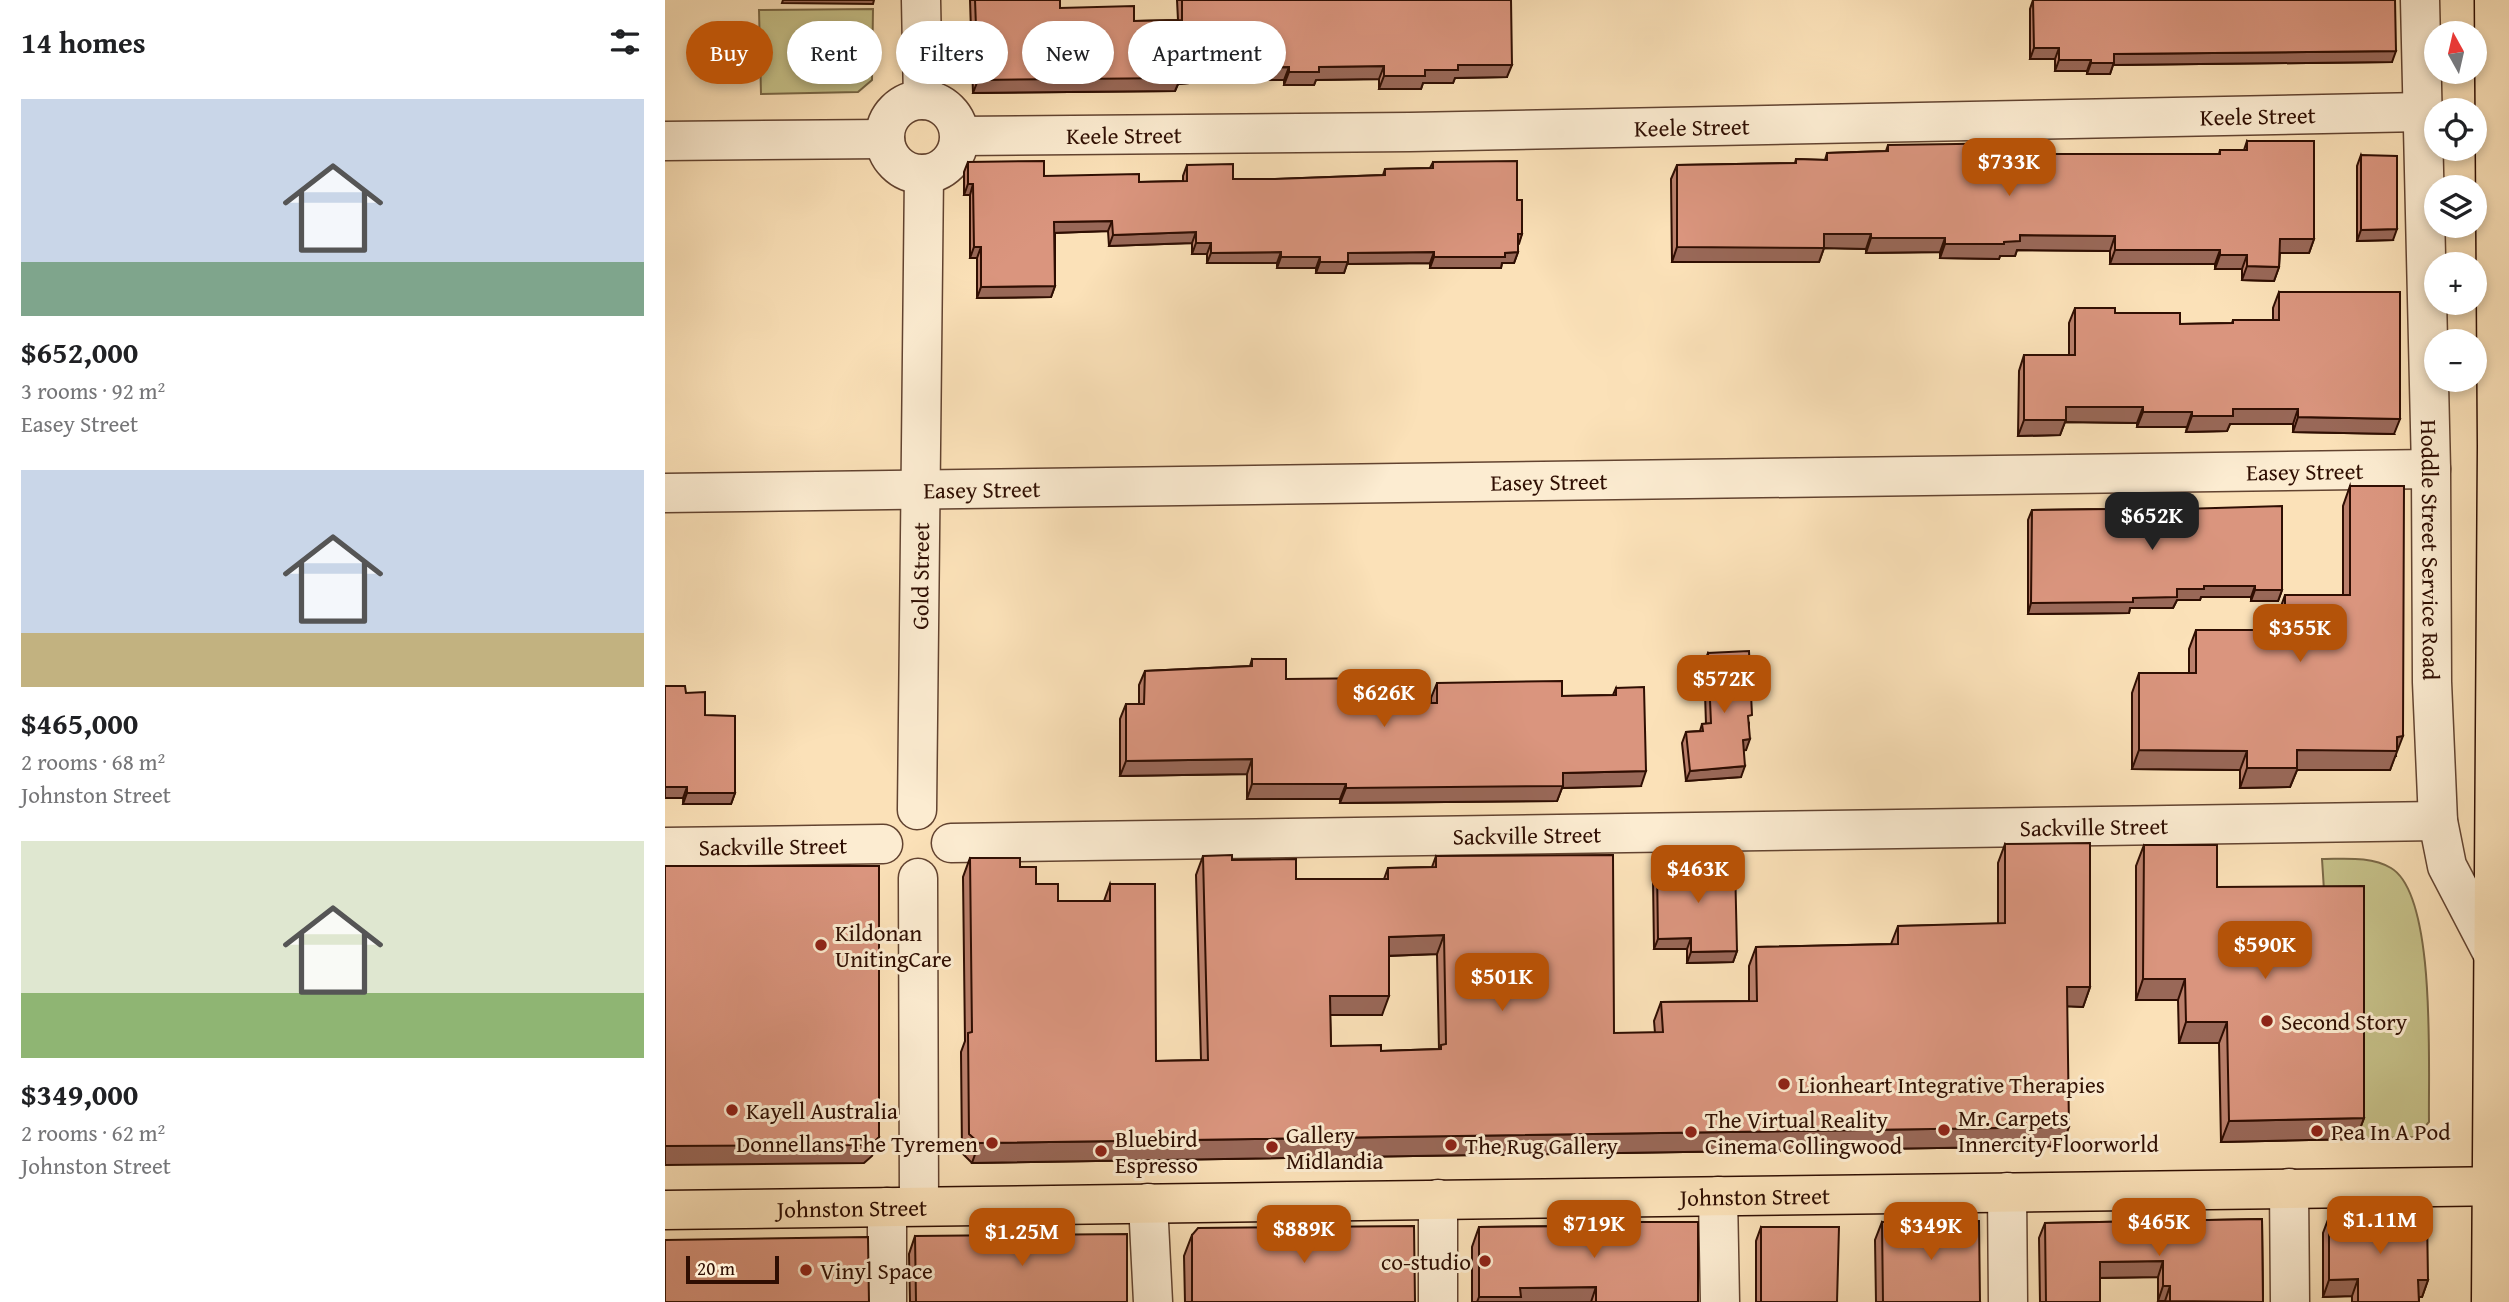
<!DOCTYPE html>
<meta charset="utf-8">
<style>
body{margin:0;font-family:"Gentium Book Plus",serif;background:#f2f2f2;color:#202124;height:100vh;display:flex;flex-direction:column;font-size:26px;white-space:nowrap}
*{box-sizing:border-box;margin:0}
p{font-size:23px;color:#757577}
.icon{flex:none;width:38px;height:38px;fill:none;stroke:currentColor;stroke-width:2;stroke-linecap:round;stroke-linejoin:round}
.map{position:relative;flex:1;overflow:hidden}
.details{display:flex;flex-direction:column;background:#fff;width:665px}
.details>*{flex:none}
.guide{position:absolute;left:21px;top:21px;width:665px;height:63px;display:flex;gap:14px}
.needle{width:46px;rotate:352deg}
.buttons{position:absolute;left:1759px;top:21px;display:grid;gap:14px}
.buttons a{display:grid;place-items:center;width:63px;height:63px;border-radius:50%;background:#fff;box-shadow:0 4px 10px #0003;font-size:35px}
.scale{position:absolute;left:21px;bottom:18px;width:93px;box-sizing:border-box;padding-left:7px;border:4px solid #2f0e02;border-top:0;font-size:19px;line-height:24px;white-space:nowrap;color:#2f0e02;-webkit-text-stroke:5px #fcecd1;paint-order:stroke}
.price{position:absolute;translate:-50% -60px;padding:0 16px;border-radius:14px;background:#b45309;color:#fff;font-size:23px;line-height:46px;filter:drop-shadow(0 2px 4px #0008)}
.price::after{content:'';position:absolute;left:50%;top:42px;width:21px;height:16px;margin-left:-10px;background:inherit;clip-path:polygon(0 0,100% 0,50% 100%)}
.price.selected{background:#222;color:#fff}
ul{padding:0;list-style:none}
li{display:grid;align-content:center;gap:14px;height:371px;padding:0 21px}
li span{display:grid;place-items:center;height:217px;border-radius:0px;color:#555}
li>.icon{margin-inline-start:auto}
span .icon{width:126px;height:126px;fill:#fffc;stroke-width:1}
li b{font-size:30px}
h2{display:flex;justify-content:space-between;align-items:center;height:84px;padding:0 21px;font-size:30px}
.pill{padding:0 24px;border-radius:32px;background:#fff;box-shadow:0 4px 10px #0003;font-size:24px;line-height:63px}
.pill.selected{background:#b45309;color:#fff}
main{display:flex;flex:1;min-height:0}
.map>svg:first-child{display:block}
.green{fill:#c6c189;stroke:#7a6846;stroke-width:2}
.lines{fill:none;stroke-linecap:round;stroke-linejoin:round}
.minor-casing{stroke:#624330;stroke-width:41}
.major-casing{stroke:#2f0e02;stroke-width:41}
.highway-casing{stroke:#2f0e02;stroke-width:41}
.minor{stroke:#fcecd1;stroke-width:38}
.major{stroke:#fbe1b8;stroke-width:38}
.highway{stroke:#fbe1b8;stroke-width:38}
.wall{fill:#bb806c;stroke:#2f0e02;stroke-width:2;fill-rule:evenodd}
.shaded-wall{fill:#996858;stroke:#2f0e02;stroke-width:2}
.building{fill:#da957e;stroke:#2f0e02;stroke-width:2;fill-rule:evenodd}
.poi-dot{fill:#8f2418;stroke:#fcecd1;stroke-width:2.5}
.labels{text-anchor:middle;dominant-baseline:central;stroke-width:6;stroke-linejoin:round;paint-order:stroke}
.street-label{font-size:23px;fill:#2f0e02;stroke:#fcecd1}
.poi-label{font-size:23px;fill:#2f0e02;stroke:#fcecd1;text-anchor:start}
</style>
<main>
<section class="details">
<h2>14 homes<svg class="icon" aria-label="filters" viewBox="0 0 24 24"><path d="M4 7h16M4 17h16"/><circle cx="9" cy="7" r="2"/><circle cx="15" cy="17" r="2"/></svg></h2>
<ul>
<li><span style="background:linear-gradient(#c9d6e8 75%,#7fa58c 0)"><svg class="icon" aria-label="home" viewBox="0 0 24 24"><path d="M3 11l9-7 9 7M6 9v11h12V9"/></svg></span><div><b>$652,000</b><p>3 rooms · 92 m²</p><p>Easey Street</p></div></li>
<li><span style="background:linear-gradient(#c9d6e8 75%,#c2b280 0)"><svg class="icon" aria-label="home" viewBox="0 0 24 24"><path d="M3 11l9-7 9 7M6 9v11h12V9"/></svg></span><div><b>$465,000</b><p>2 rooms · 68 m²</p><p>Johnston Street</p></div></li>
<li><span style="background:linear-gradient(#dfe7d0 70%,#8fb573 0)"><svg class="icon" aria-label="home" viewBox="0 0 24 24"><path d="M3 11l9-7 9 7M6 9v11h12V9"/></svg></span><div><b>$349,000</b><p>2 rooms · 62 m²</p><p>Johnston Street</p></div></li>
</ul>
</section>
<div class="map">
<svg width="1844" height="1302" viewBox="0 0 1844 1302">
<rect width="100%" height="100%" fill="#fbe1b8"/>
<filter id="stains"><feTurbulence type="fractalNoise" baseFrequency=".00286" numOctaves="4"/><feColorMatrix values="0 0 0 0 .2 0 0 0 0 .09 0 0 0 0 .02 0 0 0 .5 -.17"/></filter>
<radialGradient id="worn" r=".72"><stop offset=".6" stop-color="#630" stop-opacity="0"/><stop offset="1" stop-color="#630" stop-opacity=".3"/></radialGradient>
<path class="green" d="M208,9L207,80L193,92L96,94L94,10Z
M1657,859C1680,859 1706,856 1726,868C1772,895 1763,1069 1764,1122L1751,1137L1691,1139L1692,907L1660,906Z"/>
<g class="lines">
<defs>
<g id="minor">
<path d="M256,0L258,100"/>
<path id="s1" d="M1755,0L1766,469L1767,682L1773,821L1782,866L1830,958"/>
<circle cx="257" cy="137" r="37"/>
<path id="s2" d="M295,136L745,132L1757,112"/>
<path d="M0,141L220,139"/>
<path id="s3" d="M0,493L1766,469"/>
<path id="s4" d="M252,810L259,174"/>
<path id="s5" d="M286,843L1773,821"/>
<path id="s6" d="M0,847L218,844"/>
<path d="M253,878L254,1206"/>
<path d="M1624,1188L1625,1302"/>
<path d="M1342,1192L1343,1302"/>
<path d="M1053,1196L1055,1302"/>
<path d="M773,1199V1302"/>
<path d="M483,1203L488,1302"/>
<path d="M222,1302V1207"/>
</g>
<g id="major">
<path id="s7" d="M0,1210L1844,1186"/>
</g>
<path id="highway" d="M1826,1302L1832,446L1829,0"/>
</defs>
<use href="#minor" class="minor-casing"/>
<use href="#major" class="major-casing"/>
<use href="#highway" class="highway-casing"/>
<use href="#minor" class="minor"/>
<use href="#major" class="major"/>
<use href="#highway" class="highway"/>
</g>
<path class="wall" d="M305,0H395V8L469,21L513,20L512,0H846L842,77L790,78L788,83H758L756,89H714V79L651,80L649,85H619V80H559L513,84L510,91L308,93Z
M1368,0H1730L1727,62L1448,65L1445,74H1422V71H1390V59H1365V9Z
M1582,141L1649,239L1644,253H1615L1614,267L1609,281L1577,280V269H1550V264H1445V251L1352,250L1350,256H1335L1334,259L1275,258V252L1201,253V249L1159,248L1154,262H1007L1006,179L1012,165L1130,163L1131,159L1160,160L1162,153L1221,151L1223,145L1360,154H1554L1555,150H1579Z
M1696,155L1728,240L1692,241V166Z
M303,162L379,176L474,182L518,181V176L522,165L568,179H610L718,175L720,169L765,168L768,162L852,200L857,234L853,244V252L849,263H837L836,268H765V263L682,264L679,273H651V268H612V263H542V254H527V243L444,246L443,231L390,233V286L386,297L312,298V258H305V195H299V172Z
M1614,292L1729,434L1628,432V424H1565L1562,431L1521,432L1522,427H1472V423L1400,422L1395,435L1353,436L1354,371L1359,355H1404V323L1410,308L1515,324L1567,323L1568,320H1608V308Z
M1685,486L1731,756H1730L1725,770H1632L1625,787L1575,788V770L1467,769V693L1474,673H1524V649L1531,630H1613V615L1620,595H1678V506Z
M1445,504L1517,509L1617,590L1613,601H1586V597H1536L1535,600H1512L1508,608H1465L1464,613L1363,614V520L1367,510L1443,509Z
M1043,653L1084,723L1081,750H1078L1076,777L1021,781L1017,743L1021,732L1035,731L1037,724H1041L1039,663Z
M587,659L621,679L719,703H766V698L772,683L897,696L948,695L951,688L976,786L897,788L892,801L675,803V799H582V774L455,776V719L461,704H474V685L480,671L585,666Z
M21,693L40,715L70,793L66,804H18Z
M1340,844L1425,987L1418,1007L1402,1006L1397,1146L307,1163L297,1153L296,1052L300,1041L298,877L305,858L355,867L371,884L393,901H439L445,884L491,1061L536,1060L531,875L538,856L567,860L631,879H719L723,868L767,867L771,856L949,1033H990L989,1021L996,1002L1084,1001V966L1091,947L1226,944L1233,926L1333,924V863ZM772,954L774,1049L716,1051L666,1046L665,1015H717L724,956Z
M1479,845L1552,887L1699,1118L1691,1139L1556,1142L1554,1043H1514L1513,1000H1471V866Z
M998,864L1072,951L1068,962L1022,963V949H989L988,879L992,868H997Z
M1664,1217L1763,1280L1757,1297H1754V1302H1687V1296L1658,1297V1233Z
M1597,1219L1598,1302L1493,1301V1277L1435,1278V1302H1375L1374,1238L1380,1223Z
M931,1222L1033,1302H807V1247L814,1227L930,1226Z
M1217,1222L1315,1302H1211L1210,1240Z
M1096,1227L1172,1302H1091V1241Z
M527,1235L750,1302H520L519,1256Z
M250,1236L462,1302H245L244,1254Z"/>
<path class="shaded-wall" d="M118,0H209L208,4L117,3Z
M1369,48H1394L1390,59H1365Z
M1731,51L1727,62L1448,65L1445,74H1422L1426,63L1449,54Z
M1394,60H1426L1422,71H1390Z
M793,65H847L842,77L790,78L788,83H758L756,89H714L719,76Z
M719,66L714,79L651,80L649,85H619L624,72L654,67Z
M624,67L619,80H559L513,84L510,91L308,93L313,80L515,71L563,68Z
M303,184H308L305,195H299Z
M447,221L443,231L386,233L389,222Z
M1732,229L1728,240L1692,241L1696,230Z
M531,232L527,243L444,246L448,235Z
M853,234H857L854,244L849,245Z
M1159,234H1206L1201,249L1159,248L1154,262H1007L1012,247Z
M1355,235L1450,236L1445,251L1352,250L1350,256H1335L1334,259L1275,258L1280,244L1339,242Z
M1206,238H1280L1275,252L1201,253Z
M1615,239H1649L1644,253H1610Z
M531,243H546L542,254H527Z
M309,247H316L312,258H305Z
M1450,250H1555L1550,264H1445Z
M616,252L612,263H542L546,253Z
M769,252L765,263L682,264L679,273H651L655,262L683,253Z
M853,252L849,263H837L836,268H765L769,257Z
M1555,255H1582L1577,269H1550Z
M616,257H655L651,268H612Z
M1582,266L1614,267L1609,281L1577,280Z
M390,286L386,297L312,298L316,287Z
M1401,407H1478L1472,423L1400,422L1395,435L1353,436L1359,420Z
M1568,409H1633L1628,424H1565L1562,431L1521,432L1527,416Z
M1478,412H1527L1522,427H1472Z
M1633,417L1735,419L1729,434L1628,432Z
M1539,586H1590L1586,597H1536L1535,600H1512L1508,608H1465L1464,613L1363,614L1366,603L1468,598L1512,589Z
M1590,590H1617L1613,601H1586Z
M1738,736L1725,770H1632L1625,787L1575,788L1582,768L1632,750Z
M1085,739L1081,750L1074,751L1078,740Z
M1474,750L1582,751L1575,770L1467,769Z
M587,759L582,774L455,776L461,761Z
M1080,766L1076,777L1021,781L1025,771Z
M981,771L976,786L897,788L892,801L675,803L681,788L898,773Z
M587,784H681L675,799H582Z
M0,787H22L18,798H0Z
M22,793H70L66,804H18Z
M779,935L772,954L717,956L724,937Z
M1026,938L1022,949H989L993,939Z
M1072,951L1068,962L1022,963L1026,952Z
M1478,979H1520L1513,1000H1471Z
M1402,987H1425L1418,1007L1395,1006Z
M665,996H724L717,1015H658Z
M1521,1022H1562L1554,1043H1514Z
M1699,1118L1691,1139L1556,1142L1564,1121Z
M1404,1127L1397,1146L307,1163L314,1143Z
M214,1137L207,1156L199,1163L0,1165V1146Z
M1498,1261L1493,1277L1430,1278L1435,1262Z
M1693,1279L1687,1296L1658,1297L1664,1280Z
M1753,1280H1763L1757,1297H1747Z
M1498,1286H1505L1500,1301H1493Z
M931,1287L926,1302H812L814,1297L855,1288Z"/>
<path class="building" d="M310,0H395V8L469,6V21L517,20V0H846L847,65H793V70H760V76H719V66L654,67V72H624V67L563,68L515,71V78L313,80Z
M1368,0H1730L1731,51L1449,54V63H1426V60H1394V48H1369Z
M1582,141H1649V239H1615L1614,267L1582,266V255H1555V250H1450V236L1355,235V241L1339,242V244H1280V238H1206V234H1159V248L1012,247V165L1131,163V159L1162,160V153L1223,151V145L1360,143V154H1555V150H1582Z
M1696,155L1732,156V229L1696,230Z
M379,161V176L474,174V182L522,181V165L568,164V179H610L720,175V169L768,168V162L852,161V200H857V234H853V252L840,253V257H769V252L683,253V262H655V257H616V252L546,253V243H531V232L448,235L447,221L389,222L390,286L316,287V247H309L308,184H303V162Z
M1614,292H1735V419L1633,417V409H1568V416H1527V412H1478V407H1401V420H1359V355H1410V308H1450V313H1515V324L1568,323V320H1614Z
M1685,486H1739L1738,736L1732,737V751L1632,750V768H1582V751L1474,750V673H1531V630H1620V595H1685Z
M1445,504H1517V509L1617,506V590H1590V586H1539V589H1512V597L1468,598V602L1366,603L1367,510L1445,509Z
M1084,651L1087,715L1083,716L1085,739L1078,740L1080,766L1025,771L1021,732L1038,731L1037,724L1046,723L1043,653Z
M587,659H621V679L719,678V703H772V683L897,681V696L951,695V688L979,687L981,771L898,773V786L681,788V784H587V759L461,761V704H479L480,671L587,666Z
M0,686H20L21,693L40,692V715L70,716V793H22V787H0Z
M1425,843V987H1402L1404,1127L314,1143L304,1134L303,1033L307,1032L305,858H355V867H371V884H393V901H445V884H490L491,1061L543,1060L538,856L567,855V860L631,859V879H723V868L771,867V856L948,855L949,1033L998,1032L996,1002L1092,1001L1091,947L1233,944V926L1340,923V844ZM779,935L781,1044L776,1045V1049L716,1051V1045L666,1046L665,996H724V937Z
M1479,845H1552V887L1699,886V1118L1564,1121L1562,1022H1521L1520,979H1478Z
M1070,863L1072,951L1026,952V938L993,939L992,868H999L998,864Z
M0,866H214V1137L206,1145L0,1146Z
M1762,1216L1763,1280H1753L1754,1302H1693V1279L1664,1280V1217Z
M1597,1219L1598,1302L1505,1301V1286H1498V1261L1435,1262V1302H1381L1380,1223Z
M1314,1221L1315,1302H1218L1217,1222Z
M931,1222H1033V1302H931V1287L855,1288L856,1297H814V1227L931,1226Z
M749,1226L750,1302H527V1235L533,1228Z
M1096,1227H1174L1172,1302H1096Z
M462,1234V1302H251L250,1236Z
M203,1237L204,1302H0V1240Z"/>
<g class="poi-dot">
<circle cx="156" cy="945" r="7"/>
<circle cx="1602" cy="1021" r="7"/>
<circle cx="1119" cy="1084" r="7"/>
<circle cx="67" cy="1110" r="7"/>
<circle cx="1279" cy="1130" r="7"/>
<circle cx="1652" cy="1131" r="7"/>
<circle cx="1026" cy="1132" r="7"/>
<circle cx="327" cy="1143" r="7"/>
<circle cx="786" cy="1145" r="7"/>
<circle cx="607" cy="1147" r="7"/>
<circle cx="436" cy="1151" r="7"/>
<circle cx="820" cy="1261" r="7"/>
<circle cx="141" cy="1270" r="7"/>
</g>
<g class="labels">
<g class="street-label">
<text stroke="none"><textPath href="#s2" startOffset="1298">Keele Street</textPath></text>
<text stroke="none"><textPath href="#s2" startOffset="732">Keele Street</textPath></text>
<text stroke="none"><textPath href="#s2" startOffset="164">Keele Street</textPath></text>
<text stroke="none"><textPath href="#s3" startOffset="1640">Easey Street</textPath></text>
<text stroke="none"><textPath href="#s3" startOffset="884">Easey Street</textPath></text>
<text stroke="none"><textPath href="#s3" startOffset="317">Easey Street</textPath></text>
<text stroke="none"><textPath href="#s1" startOffset="550">Hoddle Street Service Road</textPath></text>
<text stroke="none"><textPath href="#s4" startOffset="234">Gold Street</textPath></text>
<text stroke="none"><textPath href="#s5" startOffset="1143">Sackville Street</textPath></text>
<text stroke="none"><textPath href="#s5" startOffset="576">Sackville Street</textPath></text>
<text stroke="none"><textPath href="#s6" startOffset="108">Sackville Street</textPath></text>
<text stroke="none"><textPath href="#s7" startOffset="1090">Johnston Street</textPath></text>
<text stroke="none"><textPath href="#s7" startOffset="187">Johnston Street</textPath></text>
</g>
<g class="poi-label">
<text x="170" y="932">Kildonan<tspan x="170" dy="26">UnitingCare</tspan></text>
<text x="1616" y="1021">Second Story</text>
<text x="1133" y="1084">Lionheart Integrative Therapies</text>
<text x="81" y="1110">Kayell Australia</text>
<text x="1293" y="1117">Mr. Carpets<tspan x="1293" dy="26">Innercity Floorworld</tspan></text>
<text x="1040" y="1119">The Virtual Reality<tspan x="1040" dy="26">Cinema Collingwood</tspan></text>
<text x="1666" y="1131">Pea In A Pod</text>
<text x="621" y="1134">Gallery<tspan x="621" dy="26">Midlandia</tspan></text>
<text x="450" y="1138">Bluebird<tspan x="450" dy="26">Espresso</tspan></text>
<text x="313" y="1143" text-anchor="end">Donnellans The Tyremen</text>
<text x="800" y="1145">The Rug Gallery</text>
<text x="806" y="1261" text-anchor="end">co-studio</text>
<text x="155" y="1270">Vinyl Space</text>
</g>
</g>
<rect width="100%" height="100%" filter="url(#stains)"/>
<rect width="100%" height="100%" fill="url(#worn)"/>
</svg>
<div class="buttons">
<a><svg class="needle" viewBox="-14 -14 28 28"><path d="M0-13l5 13h-10z" fill="#e53935"/><path d="M0 13l5-13h-10z" fill="#757577"/></svg></a>
<a><svg class="icon" aria-label="locate" viewBox="0 0 24 24"><circle cx="12" cy="12" r="6"/><path d="M12 2v4M12 18v4M2 12h4M18 12h4"/></svg></a>
<a><svg class="icon" aria-label="layers" viewBox="0 0 24 24"><path d="M12 4l9 5-9 5-9-5zM3 14l9 5 9-5"/></svg></a>
<a>+</a>
<a>−</a>
</div>
<div class="scale">20 m</div>
<b class="price" style="left:1344px;top:198px">$733K</b>
<b class="price selected" style="left:1487px;top:552px">$652K</b>
<b class="price" style="left:1635px;top:664px">$355K</b>
<b class="price" style="left:1059px;top:715px">$572K</b>
<b class="price" style="left:719px;top:729px">$626K</b>
<b class="price" style="left:1033px;top:905px">$463K</b>
<b class="price" style="left:1600px;top:981px">$590K</b>
<b class="price" style="left:837px;top:1013px">$501K</b>
<b class="price" style="left:1715px;top:1256px">$1.11M</b>
<b class="price" style="left:1494px;top:1258px">$465K</b>
<b class="price" style="left:929px;top:1260px">$719K</b>
<b class="price" style="left:1266px;top:1262px">$349K</b>
<b class="price" style="left:639px;top:1265px">$889K</b>
<b class="price" style="left:357px;top:1268px">$1.25M</b>
<div class="guide">
<a class="pill selected">Buy</a>
<a class="pill">Rent</a>
<a class="pill">Filters</a>
<a class="pill">New</a>
<a class="pill">Apartment</a>
</div>
</div>
</main>
